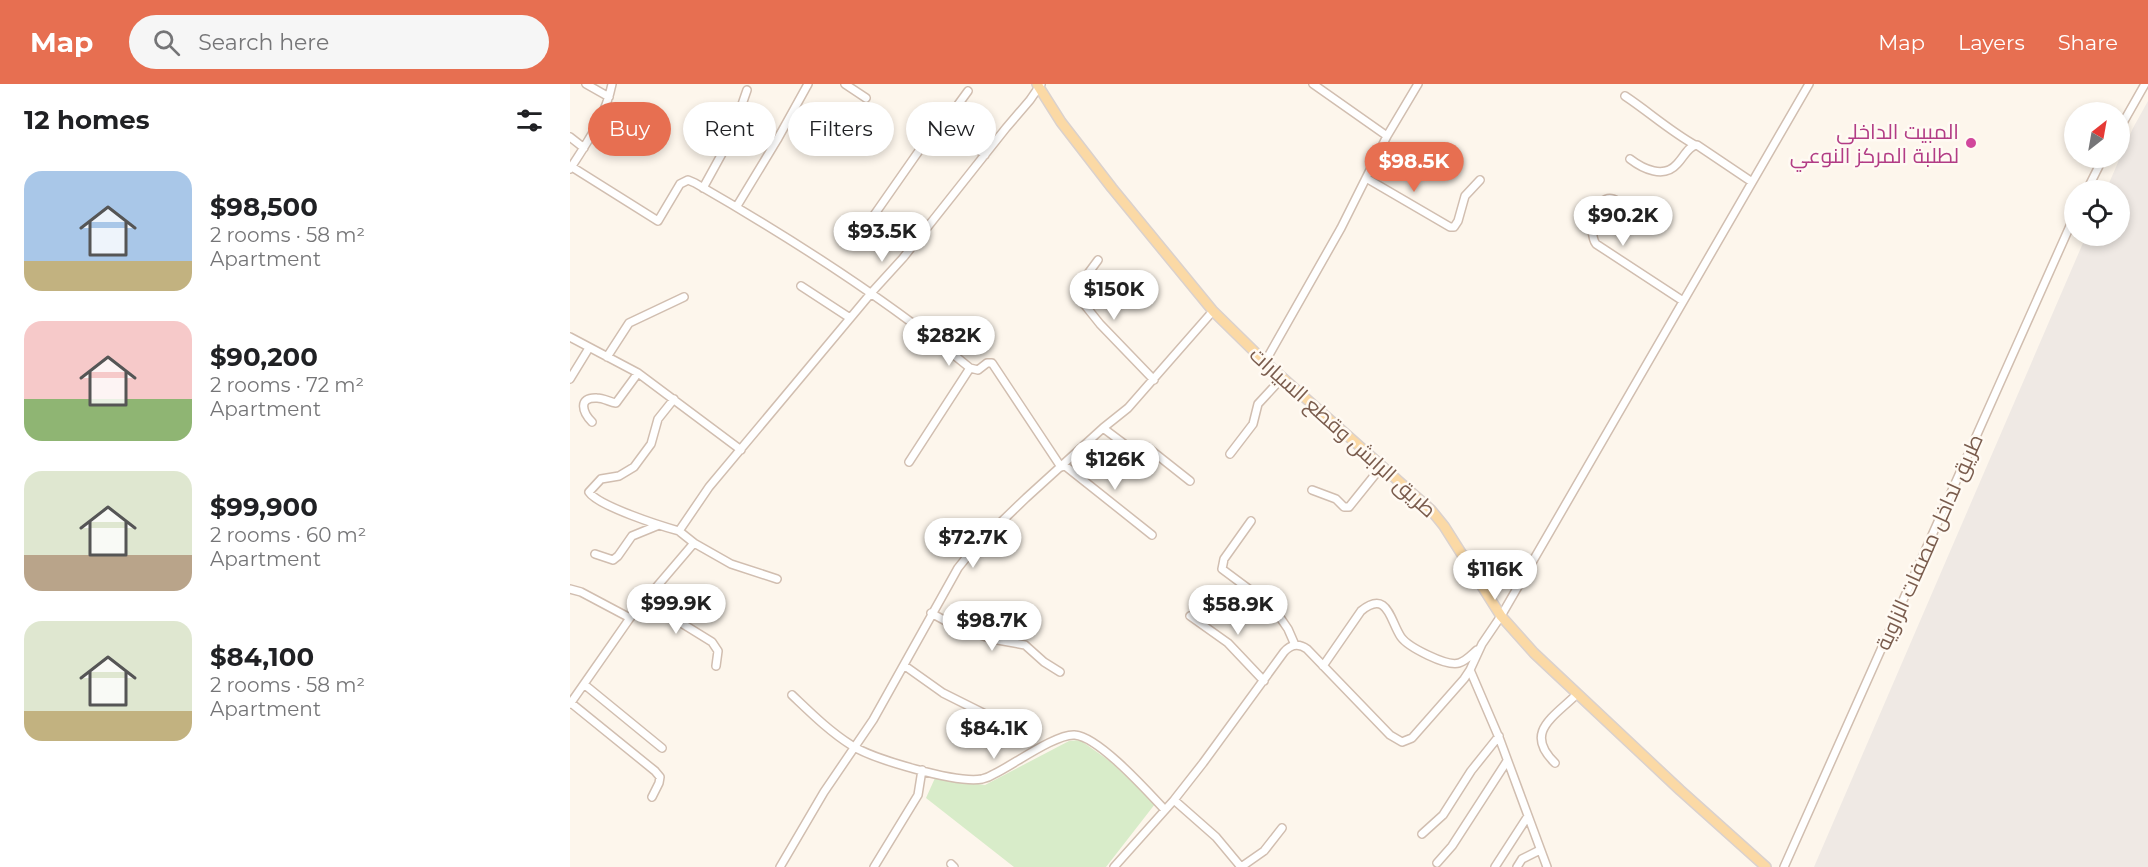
<!DOCTYPE html>
<meta charset="utf-8">
<style>
body{margin:0;font-family:Montserrat,Cairo,sans-serif;background:#f6f6f6;color:#202124;height:100vh;display:flex;flex-direction:column;font-size:22px;white-space:nowrap}
*{box-sizing:border-box;margin:0}
p{font-size:20px;color:#757577}
.icon{flex:none;width:33px;height:33px;fill:none;stroke:currentColor;stroke-width:2;stroke-linecap:round;stroke-linejoin:round}
.map{position:relative;flex:1;overflow:hidden}
.sheet{display:flex;flex-direction:column;background:#fff;width:570px}
.sheet>*{flex:none}
.hud{position:absolute;left:18px;top:18px;width:570px;height:54px;display:flex;gap:12px}
.needle{width:39px;rotate:31deg}
.controls{position:absolute;left:1494px;top:18px;display:grid;gap:12px}
.controls a{display:grid;place-items:center;width:66px;height:66px;border-radius:50%;background:#fff;box-shadow:0 3px 9px #0003;font-size:30px}
.price{position:absolute;translate:-50% -51px;padding:0 14px;border-radius:21px;background:#fff;color:#222;font-size:20px;line-height:39px;filter:drop-shadow(0 2px 3px #0008)}
.price::after{content:'';position:absolute;left:50%;top:36px;width:18px;height:14px;margin-left:-9px;background:inherit;clip-path:polygon(0 0,100% 0,50% 100%)}
.price.active{background:#e76f51;color:#fff}
ul{padding:0;list-style:none}
li{display:flex;align-items:center;gap:18px;height:150px;padding:0 24px}
li span{display:grid;place-items:center;flex:none;width:168px;height:120px;border-radius:18px;color:#555}
li>.icon{margin-inline-start:auto}
span .icon{width:72px;height:72px;fill:#fffc;stroke-width:1}
li b{font-size:26px}
h2{display:flex;justify-content:space-between;align-items:center;height:72px;padding:0 24px;font-size:26px}
.tag{padding:0 21px;border-radius:27px;background:#fff;box-shadow:0 3px 9px #0003;font-size:21px;line-height:54px}
.tag.active{background:#e76f51;color:#fff}
header{display:flex;align-items:center;gap:36px;box-sizing:border-box;height:84px;padding:0 30px;background:#e76f51;color:#fff}
header strong{font-size:28px}
nav{display:flex;gap:33px;margin-inline-start:auto;font-size:21px}
.search{width:420px;height:54px;background:#f6f6f6;display:flex;align-items:center;gap:15px;box-sizing:border-box;padding:0 21px;border-radius:33px;color:#757577;font-size:22px}
main{display:flex;flex:1;min-height:0}
.map>svg:first-child{display:block}
.industrial{fill:#efe9e4}
.green{fill:#d8ecc9}
.lines{fill:none;stroke-linecap:round;stroke-linejoin:round}
.minor-casing{stroke:#d1beb0;stroke-width:10}
.major-casing{stroke:#dad1cd;stroke-width:12}
.minor{stroke:#fff;stroke-width:7}
.major{stroke:#fbd9a5;stroke-width:9}
.hotel-dot{fill:#d1479c;stroke:#fffaf3;stroke-width:2}
.labels{text-anchor:middle;dominant-baseline:central;stroke-width:5;stroke-linejoin:round;paint-order:stroke}
.hotel-label{font-size:21px;fill:#b23c85;stroke:#fffaf3;text-anchor:end}
.street-label{font-size:21px;fill:#7a5c4d;stroke:#fffaf3}
</style>
<header>
<strong>Map</strong>
<div class="search"><svg class="icon" aria-label="search" viewBox="0 0 24 24"><circle cx="10" cy="10" r="6"/><path d="M15 15l6 6"/></svg>Search here</div>
<nav><a>Map</a><a>Layers</a><a>Share</a></nav>
</header>
<main>
<section class="sheet">
<h2>12 homes<svg class="icon" aria-label="filters" viewBox="0 0 24 24"><path d="M4 7h16M4 17h16"/><circle cx="9" cy="7" r="2"/><circle cx="15" cy="17" r="2"/></svg></h2>
<ul>
<li><span style="background:linear-gradient(#a9c7e8 75%,#c2b280 0)"><svg class="icon" aria-label="home" viewBox="0 0 24 24"><path d="M3 11l9-7 9 7M6 9v11h12V9"/></svg></span><div><b>$98,500</b><p>2 rooms · 58 m²</p><p>Apartment</p></div></li>
<li><span style="background:linear-gradient(#f6c9c9 65%,#8fb573 0)"><svg class="icon" aria-label="home" viewBox="0 0 24 24"><path d="M3 11l9-7 9 7M6 9v11h12V9"/></svg></span><div><b>$90,200</b><p>2 rooms · 72 m²</p><p>Apartment</p></div></li>
<li><span style="background:linear-gradient(#dfe7d0 70%,#b9a48a 0)"><svg class="icon" aria-label="home" viewBox="0 0 24 24"><path d="M3 11l9-7 9 7M6 9v11h12V9"/></svg></span><div><b>$99,900</b><p>2 rooms · 60 m²</p><p>Apartment</p></div></li>
<li><span style="background:linear-gradient(#dfe7d0 75%,#c2b280 0)"><svg class="icon" aria-label="home" viewBox="0 0 24 24"><path d="M3 11l9-7 9 7M6 9v11h12V9"/></svg></span><div><b>$84,100</b><p>2 rooms · 58 m²</p><p>Apartment</p></div></li>
</ul>
</section>
<div class="map">
<svg width="1578" height="783" viewBox="0 0 1578 783">
<rect width="100%" height="100%" fill="#fdf6ec"/>
<path class="industrial" d="M1578,17V783H1244L1516,152H1550V106H1536L1563,44Z"/>
<path class="green" d="M510,656L541,678L585,720L536,783H444L356,714L365,694L415,701L499,657Z"/>
<g class="lines">
<defs>
<path id="minor" d="M16,0L39,13
M275,0L296,14
M743,0L817,52
M1055,12C1079,28 1100,47 1125,61
M374,40L398,7
M1550,44L1575,0
M0,53L14,64
M1060,75C1073,85 1094,95 1107,80C1114,73 1118,62 1127,61L1182,98
M2,83L88,137L110,100L118,96L125,99C221,154 315,214 400,284L339,378
M0,85C17,59 36,31 42,0
M796,94L880,143H884L888,137L895,112L910,96
M133,104L160,55L177,6
M1517,106L1533,74
M167,122L207,56L238,0
M1075,136C1068,132 1049,117 1043,115C1026,110 1017,147 1026,160L1113,217
M295,144L367,41L374,40L379,42L415,71
M528,176L508,203L506,210L530,240L584,296
M231,202L280,234
M0,253L68,289L171,366
M37,273L59,239L114,213
M695,278L771,144L817,52L848,0
M400,284L408,286L417,279H422L491,383
M0,295L19,264
M104,315L88,335L81,360L64,383L49,392L31,395L19,408C28,422 91,442 109,447
M22,338C13,329 7,313 27,314C33,314 40,318 46,319L68,289
M533,344L557,362L565,364L577,363L620,397
M660,370L683,340L688,320L712,294
M494,381L582,451
M742,406L766,415L774,423H779L812,382
M681,437L654,475L652,485L703,523L718,545L725,561
M124,459L161,480L207,495
M25,470L43,476L48,472L62,452L89,441
M0,505L11,508L60,534
M74,516L142,558L148,567L146,582
M361,529L385,542L422,555L455,561L474,578L490,588
M620,532L658,559L694,597
M335,582L373,609L439,642
M753,582L791,527C818,505 820,537 831,553C838,563 877,583 889,579C896,577 902,570 907,566
M900,586L930,656L977,783
M15,601L92,664
M222,611C241,629 259,647 281,661C302,675 388,700 412,695C416,694 421,692 424,690C443,681 487,649 505,651C529,653 578,708 595,726
M1,619L85,687L90,693L89,699L82,713
M0,620L60,534L124,459L109,447L139,403L302,208L333,174L436,44L460,16L471,0
M985,679C953,648 984,633 1007,610
M604,716L646,753L671,783
M852,750L873,731L901,687L929,652
M867,779L882,762L937,677
M381,780L384,783
M210,783L254,708L303,636L388,484L404,464L456,414L533,344L558,324L643,227
M304,783L348,711L352,686
M544,783L604,716L633,679L714,568C721,560 729,559 737,565L820,651L832,658L842,654L894,595L900,586L912,560L931,532L1239,0
M671,783L694,767L712,744
M925,783L958,732
M947,783L952,775L970,766
M1214,783L1504,133"/>
<path id="major" d="M467,0L491,38L542,104L643,227L695,278L861,426L874,442L931,532L964,569L1110,706L1196,783"/>
</defs>
<use href="#minor" class="minor-casing"/>
<use href="#major" class="major-casing"/>
<use href="#minor" class="minor"/>
<use href="#major" class="major"/>
</g>
<circle class="hotel-dot" cx="1401" cy="59" r="6"/>
<g class="labels">
<g class="hotel-label">
<text x="1389" y="47">المبيت الداخلي<tspan x="1389" dy="24">لطلبة المركز النوعي</tspan></text>
</g>
<g class="street-label">
<text transform="translate(773 348) rotate(42)">طريق الرابش وقطع السيارات</text>
<text transform="translate(1359 458) rotate(-66)">طريق لداخل مصفات الزاوية</text>
</g>
</g>
</svg>
<div class="controls">
<a><svg class="needle" viewBox="-14 -14 28 28"><path d="M0-13l5 13h-10z" fill="#e53935"/><path d="M0 13l5-13h-10z" fill="#757577"/></svg></a>
<a><svg class="icon" aria-label="locate" viewBox="0 0 24 24"><circle cx="12" cy="12" r="6"/><path d="M12 2v4M12 18v4M2 12h4M18 12h4"/></svg></a>
</div>
<b class="price active" style="left:844px;top:109px">$98.5K</b>
<b class="price" style="left:1053px;top:163px">$90.2K</b>
<b class="price" style="left:312px;top:179px">$93.5K</b>
<b class="price" style="left:544px;top:237px">$150K</b>
<b class="price" style="left:379px;top:283px">$282K</b>
<b class="price" style="left:545px;top:407px">$126K</b>
<b class="price" style="left:403px;top:485px">$72.7K</b>
<b class="price" style="left:925px;top:517px">$116K</b>
<b class="price" style="left:106px;top:551px">$99.9K</b>
<b class="price" style="left:668px;top:552px">$58.9K</b>
<b class="price" style="left:422px;top:568px">$98.7K</b>
<b class="price" style="left:424px;top:676px">$84.1K</b>
<div class="hud">
<a class="tag active">Buy</a>
<a class="tag">Rent</a>
<a class="tag">Filters</a>
<a class="tag">New</a>
</div>
</div>
</main>
